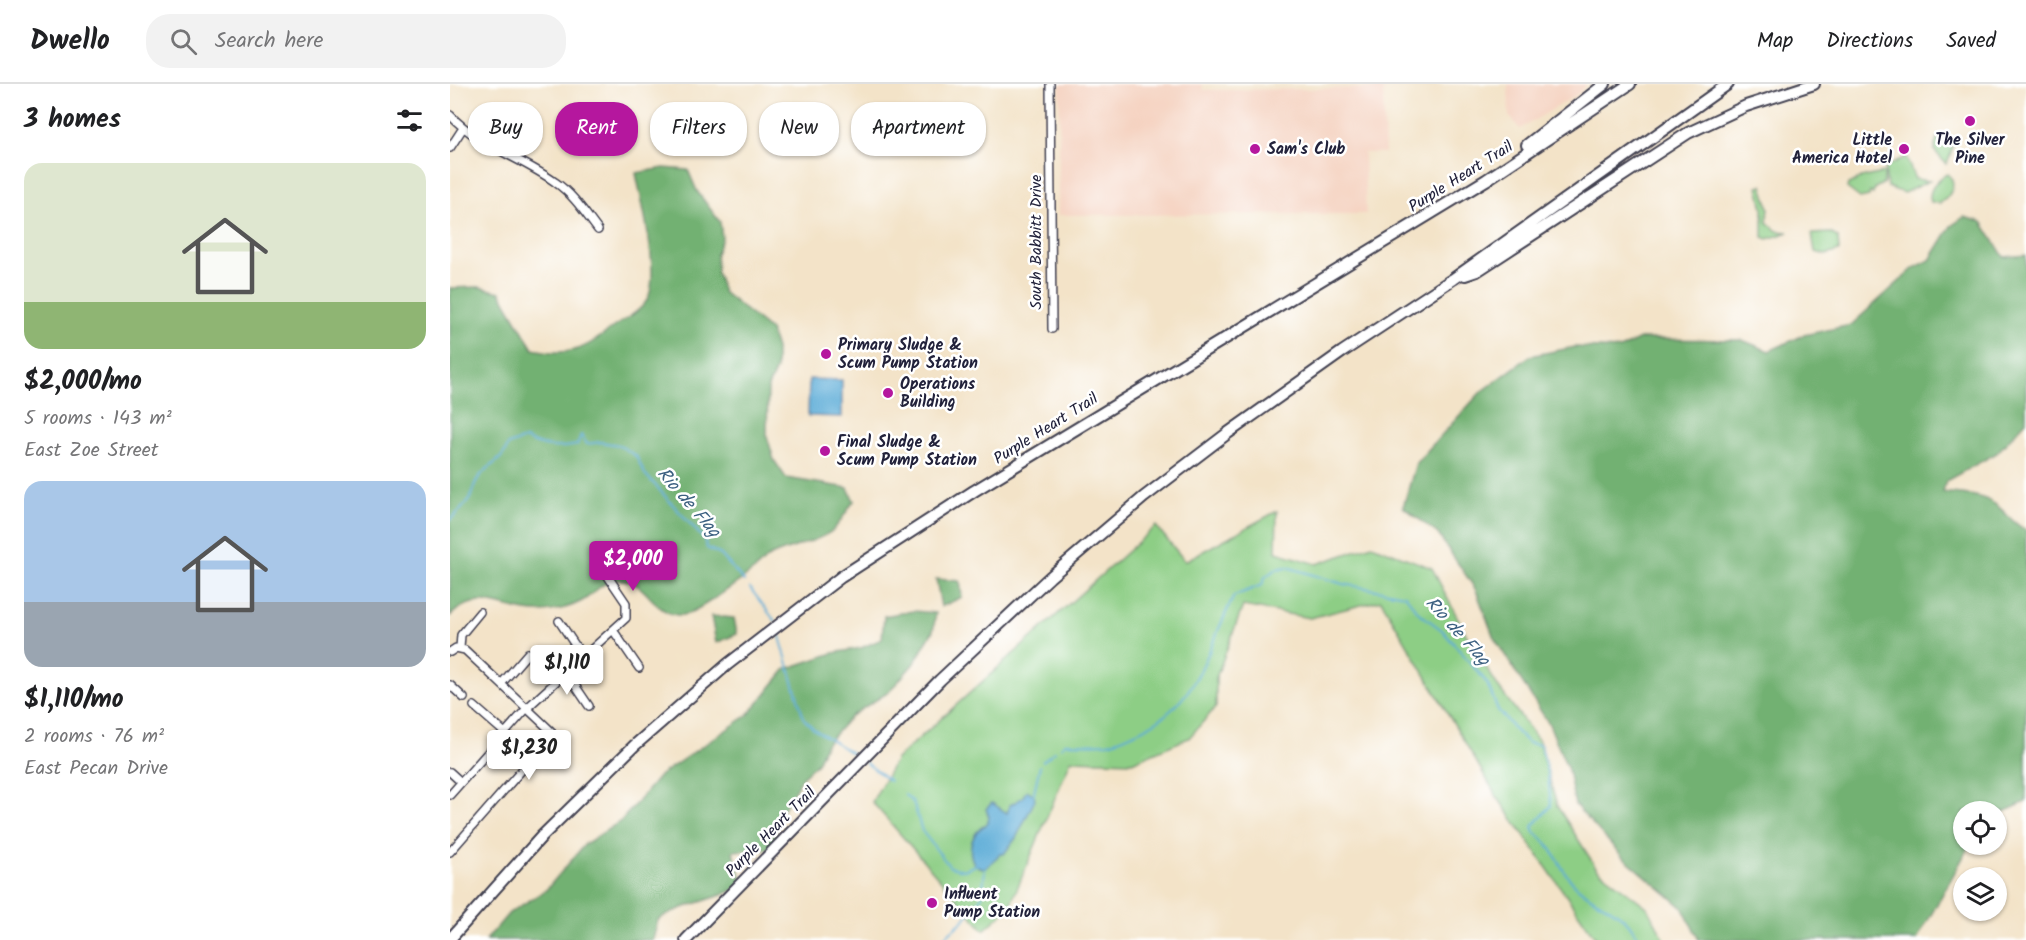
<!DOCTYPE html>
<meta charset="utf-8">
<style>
body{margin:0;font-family:Kalam,sans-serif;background:#f2f2f2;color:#202124;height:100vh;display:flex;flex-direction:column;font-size:22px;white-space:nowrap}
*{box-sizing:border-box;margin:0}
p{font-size:20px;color:#757577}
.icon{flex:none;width:33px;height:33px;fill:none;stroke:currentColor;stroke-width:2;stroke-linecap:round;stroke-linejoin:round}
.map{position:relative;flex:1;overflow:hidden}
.sheet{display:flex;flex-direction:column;background:#fff;width:450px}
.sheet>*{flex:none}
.guide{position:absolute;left:18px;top:18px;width:570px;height:54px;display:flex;gap:12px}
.fabs{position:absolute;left:1503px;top:717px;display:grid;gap:12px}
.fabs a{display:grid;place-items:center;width:54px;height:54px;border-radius:50%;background:#fff;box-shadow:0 2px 4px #0004;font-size:30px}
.price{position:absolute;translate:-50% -51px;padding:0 14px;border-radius:6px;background:#fff;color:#222;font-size:20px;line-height:39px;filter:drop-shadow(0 2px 3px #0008)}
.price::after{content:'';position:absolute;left:50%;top:36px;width:18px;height:14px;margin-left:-9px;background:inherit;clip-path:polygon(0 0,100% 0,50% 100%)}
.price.selected{background:#b5179e;color:#fff}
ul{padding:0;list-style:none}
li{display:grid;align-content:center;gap:12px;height:318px;padding:0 24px}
li span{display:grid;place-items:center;height:186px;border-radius:18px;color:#555}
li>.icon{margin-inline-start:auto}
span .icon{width:108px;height:108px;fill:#fffc;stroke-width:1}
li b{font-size:26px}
h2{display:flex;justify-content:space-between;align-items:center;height:72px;padding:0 24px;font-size:26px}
.chip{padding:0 21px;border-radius:24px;background:#fff;box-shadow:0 2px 4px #0004;font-size:21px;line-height:54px}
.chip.selected{background:#b5179e;color:#fff}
header{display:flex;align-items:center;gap:36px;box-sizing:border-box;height:84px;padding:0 30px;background:#fff;border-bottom:2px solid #e0e0e0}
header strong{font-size:28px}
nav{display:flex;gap:33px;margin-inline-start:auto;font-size:21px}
.search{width:420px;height:54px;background:#f2f2f2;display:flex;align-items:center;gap:15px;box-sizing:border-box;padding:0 21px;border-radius:24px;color:#757577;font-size:22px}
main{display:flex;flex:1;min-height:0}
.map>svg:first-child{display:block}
.built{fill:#f5d3c1}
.green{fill:#8dce85;stroke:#587860;stroke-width:1.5}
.forest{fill:#72b172;stroke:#4a6a56;stroke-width:1.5}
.water{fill:#5cacd7;stroke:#3f6789;stroke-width:1.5}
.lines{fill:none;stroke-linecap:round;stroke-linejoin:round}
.stream{stroke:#5cacd7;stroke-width:2}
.minor-casing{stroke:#413f50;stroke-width:10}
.highway-casing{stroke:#413f50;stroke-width:14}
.minor{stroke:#fff;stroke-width:7}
.highway{stroke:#fff;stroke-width:10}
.poi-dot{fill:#b5179e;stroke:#fff;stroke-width:2}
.labels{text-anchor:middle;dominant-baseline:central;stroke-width:5;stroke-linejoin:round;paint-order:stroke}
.poi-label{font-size:16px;font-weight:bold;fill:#22223b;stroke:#fff;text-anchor:start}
.street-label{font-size:16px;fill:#22223b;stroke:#fff}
.water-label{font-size:18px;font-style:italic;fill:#3c6081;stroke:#fff}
</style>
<header>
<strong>Dwello</strong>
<div class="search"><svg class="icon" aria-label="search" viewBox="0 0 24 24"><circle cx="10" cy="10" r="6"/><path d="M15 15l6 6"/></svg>Search here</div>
<nav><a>Map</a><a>Directions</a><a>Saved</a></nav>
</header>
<main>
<section class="sheet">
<h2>3 homes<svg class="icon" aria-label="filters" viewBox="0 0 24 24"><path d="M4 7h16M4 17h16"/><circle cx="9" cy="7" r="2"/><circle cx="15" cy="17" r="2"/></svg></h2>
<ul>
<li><span style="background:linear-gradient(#dfe7d0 75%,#8fb573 0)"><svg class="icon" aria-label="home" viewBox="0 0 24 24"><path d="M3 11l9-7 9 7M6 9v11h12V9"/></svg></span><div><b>$2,000/mo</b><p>5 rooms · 143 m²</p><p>East Zoe Street</p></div></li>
<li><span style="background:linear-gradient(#a9c7e8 65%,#9aa5b1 0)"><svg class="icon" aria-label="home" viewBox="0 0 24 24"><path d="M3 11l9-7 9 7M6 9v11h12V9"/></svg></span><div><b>$1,110/mo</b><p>2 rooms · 76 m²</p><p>East Pecan Drive</p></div></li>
</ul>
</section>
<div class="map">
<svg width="1576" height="856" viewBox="0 0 1576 856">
<rect width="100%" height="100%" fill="#fff"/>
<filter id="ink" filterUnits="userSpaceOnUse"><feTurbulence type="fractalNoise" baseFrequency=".0167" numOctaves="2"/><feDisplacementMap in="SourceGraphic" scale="12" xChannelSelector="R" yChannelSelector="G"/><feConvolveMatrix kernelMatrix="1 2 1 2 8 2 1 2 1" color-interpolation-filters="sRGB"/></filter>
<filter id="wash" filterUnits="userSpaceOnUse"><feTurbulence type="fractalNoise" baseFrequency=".008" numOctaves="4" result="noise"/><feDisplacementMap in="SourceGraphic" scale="24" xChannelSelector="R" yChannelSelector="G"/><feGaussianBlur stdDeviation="1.35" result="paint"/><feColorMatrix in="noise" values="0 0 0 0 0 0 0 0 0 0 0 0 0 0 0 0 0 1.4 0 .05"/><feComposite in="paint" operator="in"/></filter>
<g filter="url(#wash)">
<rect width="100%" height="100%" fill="#f3e3c8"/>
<path class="built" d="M610,0H752L753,6L933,4L935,69H914L916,130L608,131Z
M1058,0H1136L1128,10L1070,45L1059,32Z"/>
<path class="green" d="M1487,54L1494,57L1501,54C1504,64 1501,72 1496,80L1484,66Z
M1456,73L1465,95L1479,97L1454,109L1437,103L1435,85L1438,81Z
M1434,89V99L1425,104L1423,110L1420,108L1419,112L1410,114L1397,104L1398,100L1414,93Z
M1497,90C1509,99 1500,113 1490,119L1481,118C1477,107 1487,95 1497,90Z
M1312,101L1319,124L1317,138L1327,147L1339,148L1318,155L1313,153V125L1308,102Z
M1381,149L1388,154L1389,167L1376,171L1365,168L1362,150Z
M827,427L826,468L867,480L922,461L982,484L1018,554L1049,604L1089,657L1107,722L1147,785L1197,823L1215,856H1147L1046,711L931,516L860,534L793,522L766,594V623L739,654L682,678L621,676L559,824L534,846L422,718L446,675L706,442L735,477Z"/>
<path class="forest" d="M214,84L238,86L247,107L270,138L272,154L266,170L267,189L273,208L320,246L326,265V285L318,303L317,352L324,376L336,394L398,404L404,417C397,426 390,440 382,447C364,460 338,463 319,473C313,477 308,484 302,488C289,498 246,529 233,531C203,534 198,494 168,496C152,497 146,508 134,516C122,523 104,528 90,528C56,530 32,502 0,532V204L29,203L50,208L83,265C118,273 135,266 162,244C173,236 186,231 195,219C213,197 191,117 186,89Z
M1514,133L1532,138L1554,173L1576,171V337L1547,369L1496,397L1493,408C1510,411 1528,409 1543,419C1556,427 1562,439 1576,446V718L1547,731L1546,728H1514V760L1520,761L1467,856H1249L1232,823L1172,772L1125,721L1118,686L1099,640L1044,554L1026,506L988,450L953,423L966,379L1030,309L1080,272L1125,263L1170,265L1190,255L1292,256L1319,267L1354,251L1401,241L1464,184L1480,176L1501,142Z
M486,495L510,497L512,513L491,523Z
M463,527L486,529L483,547L465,578L439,608L402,631L375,661L367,679L352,693L332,728L320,764C307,769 297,765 283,767C286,781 293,788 292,802C265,817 234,819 208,836L203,856H36L59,829L96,806L135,760L171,737L210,691L298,631L336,585L383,569L411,564L432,555L434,532Z
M261,532L284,534L287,550L266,559Z"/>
<path class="water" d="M359,295L392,296V333L358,332Z
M577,706L584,711L585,716L566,754L554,770H550L535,785L525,781C516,767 521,748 537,740L539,733L536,725L542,719L557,729L560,721L572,714Z"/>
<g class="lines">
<path class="stream" d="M0,436C7,429 15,423 20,414C24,406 23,399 30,392C40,380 53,377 58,361L75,355C94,364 106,365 127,361L131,351L137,360L150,358L169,361L186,372L195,390L254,455L257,464L271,471L294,497
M300,504L325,537
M328,546L354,635L364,645L408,673
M611,663L615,659C629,659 643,660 657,659C667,658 678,652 687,648C750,620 755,568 784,512L812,501L815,493L826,485L837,483L893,500L955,511L969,529L992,546L1018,576L1037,599L1048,626L1064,645L1078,659L1091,661L1098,692L1101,722L1083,742V747C1105,762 1107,781 1123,799C1144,822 1176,823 1188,856
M593,677L605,667
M415,678L440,697
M455,711L463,718L472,747L500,783L514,786L528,780
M583,712L590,682
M491,856L513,837L532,812L535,785"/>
</g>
</g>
<g filter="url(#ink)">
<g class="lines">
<defs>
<path id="minor" d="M600,0L602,245
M0,31C29,62 72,74 105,98C123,110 135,129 148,146
M0,64L13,44
M109,537L133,573
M163,546L189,584
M10,564L11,551L30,528
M0,568L6,564L15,566L101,647L99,655L0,768
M116,588L139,622
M52,599L78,569
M0,601L14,614
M24,622L55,649
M0,688L11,698
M0,711L78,623L176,534V519L157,491"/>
<path id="highway" d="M1077,61L1155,0
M1015,191L1027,187L1238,49L1296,22L1364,0
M0,855L92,752L185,661L278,580L391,493L524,407L1036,96L1180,0
M236,856L490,596L600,493L694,413L778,349L892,268L1003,195L1278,0"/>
</defs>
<use href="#minor" class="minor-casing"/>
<use href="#highway" class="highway-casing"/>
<use href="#minor" class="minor"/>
<use href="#highway" class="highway"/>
</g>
</g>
<g class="poi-dot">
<circle cx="1520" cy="37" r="6"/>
<circle cx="805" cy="65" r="6"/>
<circle cx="1454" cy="65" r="6"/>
<circle cx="376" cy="270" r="6"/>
<circle cx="438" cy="309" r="6"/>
<circle cx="375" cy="367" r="6"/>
<circle cx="482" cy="819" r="6"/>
</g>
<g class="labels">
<g class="poi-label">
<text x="1442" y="56" text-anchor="end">Little<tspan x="1442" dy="18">America Hotel</tspan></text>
<text x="1520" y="56" text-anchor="middle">The Silver<tspan x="1520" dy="18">Pine</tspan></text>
<text x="817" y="65">Sam's Club</text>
<text x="388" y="261">Primary Sludge &amp;<tspan x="388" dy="18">Scum Pump Station</tspan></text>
<text x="450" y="300">Operations<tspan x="450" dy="18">Building</tspan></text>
<text x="387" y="358">Final Sludge &amp;<tspan x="387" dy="18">Scum Pump Station</tspan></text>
<text x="494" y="810">Influent<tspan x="494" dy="18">Pump Station</tspan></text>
</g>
<g class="street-label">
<text transform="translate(1011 93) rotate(-32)">Purple Heart Trail</text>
<text transform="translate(586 158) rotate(-90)">South Babbitt Drive</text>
<text transform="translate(596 345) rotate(-32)">Purple Heart Trail</text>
<text transform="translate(321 748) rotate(-45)">Purple Heart Trail</text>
</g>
<g class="water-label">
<text transform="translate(238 419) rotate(49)">Rio de Flag</text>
<text transform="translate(1007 548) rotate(48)">Rio de Flag</text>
</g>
</g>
</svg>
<div class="fabs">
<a><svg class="icon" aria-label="locate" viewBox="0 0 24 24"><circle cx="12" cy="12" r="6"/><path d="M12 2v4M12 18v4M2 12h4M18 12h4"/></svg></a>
<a><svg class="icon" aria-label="layers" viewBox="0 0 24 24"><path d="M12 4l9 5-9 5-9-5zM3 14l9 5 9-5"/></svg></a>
</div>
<b class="price selected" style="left:183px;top:508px">$2,000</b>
<b class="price" style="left:117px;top:612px">$1,110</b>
<b class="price" style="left:79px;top:697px">$1,230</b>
<div class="guide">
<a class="chip">Buy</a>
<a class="chip selected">Rent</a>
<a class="chip">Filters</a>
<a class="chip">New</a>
<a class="chip">Apartment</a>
</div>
</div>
</main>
